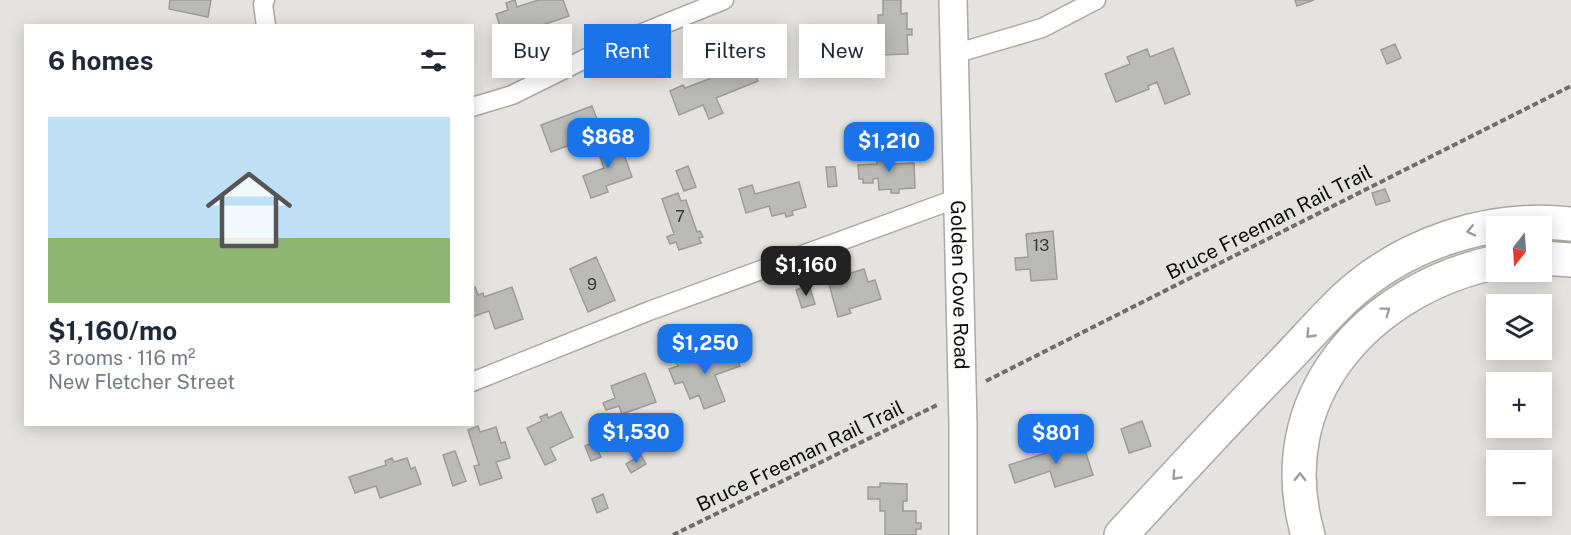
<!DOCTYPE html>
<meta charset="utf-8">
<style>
body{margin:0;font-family:"Public Sans",sans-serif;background:#f6f6f7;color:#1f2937;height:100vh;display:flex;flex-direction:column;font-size:22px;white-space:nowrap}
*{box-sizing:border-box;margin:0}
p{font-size:20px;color:#747a83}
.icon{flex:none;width:33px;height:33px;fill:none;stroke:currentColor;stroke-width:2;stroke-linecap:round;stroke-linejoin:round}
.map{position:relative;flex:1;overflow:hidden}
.details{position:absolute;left:24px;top:24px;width:450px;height:402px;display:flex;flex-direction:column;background:#fff;border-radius:0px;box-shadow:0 3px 15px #0003}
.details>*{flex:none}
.hud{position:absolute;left:492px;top:24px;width:570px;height:54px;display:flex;gap:12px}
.needle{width:39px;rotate:197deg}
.fabs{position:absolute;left:1486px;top:216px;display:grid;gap:12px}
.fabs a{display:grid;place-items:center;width:66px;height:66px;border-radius:0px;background:#fff;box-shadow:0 3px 15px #0003;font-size:30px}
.price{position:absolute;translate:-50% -51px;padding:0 14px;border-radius:12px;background:#1a73e8;color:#fff;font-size:20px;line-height:39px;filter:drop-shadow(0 2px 3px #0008)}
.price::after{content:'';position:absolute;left:50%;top:36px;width:18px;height:14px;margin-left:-9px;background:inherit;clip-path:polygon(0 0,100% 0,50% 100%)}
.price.active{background:#222;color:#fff}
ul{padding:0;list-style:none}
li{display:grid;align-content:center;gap:12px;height:318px;padding:0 24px}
li span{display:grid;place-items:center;height:186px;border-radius:0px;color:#555}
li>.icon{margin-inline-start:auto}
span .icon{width:108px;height:108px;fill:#fffc;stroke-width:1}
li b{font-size:26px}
h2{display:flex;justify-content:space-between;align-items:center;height:72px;padding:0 24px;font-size:26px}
.pill{padding:0 21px;border-radius:0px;background:#fff;box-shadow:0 3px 15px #0003;font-size:21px;line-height:54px}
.pill.active{background:#1a73e8;color:#fff}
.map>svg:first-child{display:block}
.building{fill:#babab7;stroke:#9c9c99;stroke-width:1.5}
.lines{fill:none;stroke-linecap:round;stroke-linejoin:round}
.minor-casing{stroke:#aaa9a6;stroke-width:21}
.secondary-casing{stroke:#aaa9a6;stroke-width:30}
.motorway-casing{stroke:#aaa9a6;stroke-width:36}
.path{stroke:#6f6e6c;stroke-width:4;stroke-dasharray:6 3;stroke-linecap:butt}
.minor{stroke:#fff;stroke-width:18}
.secondary{stroke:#fff;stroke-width:27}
.motorway{stroke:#fff;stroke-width:33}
.oneway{stroke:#9e9d9d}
.labels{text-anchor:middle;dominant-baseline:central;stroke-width:5;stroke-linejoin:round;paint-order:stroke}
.number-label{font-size:16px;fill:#383735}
.street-label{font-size:20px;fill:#0c0b0a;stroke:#e4e3e0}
</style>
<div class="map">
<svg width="1571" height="535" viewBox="0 0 1571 535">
<rect width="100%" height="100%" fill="#e4e3e0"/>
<path class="building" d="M170,0H211L208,17L169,9Z
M515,0L517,7L538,0H563L569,16L504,38L496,14L508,10L506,3Z
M883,0H901V14L907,13V29H912V35H907L908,54L879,55L878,15H883Z
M1295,0H1314L1297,6Z
M1395,44L1401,58L1387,64L1381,50Z
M1173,48L1190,94L1165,104L1157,82L1148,86L1149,89L1116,102L1105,74L1130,64L1127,57L1147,49L1150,57Z
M748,54L758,81L716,98L723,113L709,119L703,105L679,115L670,91L683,85L685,88L709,79L705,72Z
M592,106L602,133L551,152L541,125Z
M618,138L632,177L606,186L608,192L591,198L583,176L604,168L596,146Z
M891,151L892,164L914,163L915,188L899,189V193H891V189L879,190L878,178L873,179V183H863V179H859L858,165L877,164L876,152Z
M688,166L696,187L684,191L676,171Z
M826,167H835L837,186L828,187Z
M799,182L806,207L792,211L793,215L786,217L785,213L772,216L769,206L746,213L739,189L752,185L755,194Z
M1385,189L1390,201L1376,205L1372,193Z
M678,193L681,201L686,200L697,232L700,231L703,237L699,238L701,243L679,250L676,242L670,244L667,237L674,234L662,199Z
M1053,231L1057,279L1031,281L1030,269L1016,270L1015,258L1028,257L1026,234Z
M596,257L615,300L588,312L570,269Z
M864,269L868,282L875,280L881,299L849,309L851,313L838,317L828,280Z
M809,285L815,304L802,308L796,290Z
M475,287L478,295L483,293L484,297L512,287L523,319L495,329L489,311L472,317V288Z
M732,346L740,366L715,375L725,401L704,409L699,395L690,399L683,382L675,384L669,369L678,366L676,362L707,351L710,361L718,358L716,352Z
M645,373L656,402L622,414L619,406L606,410L603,403L615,398L611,386Z
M561,412L573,437L550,448L556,460L545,465L527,428L542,421L540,417L547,414L548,418Z
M1142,421L1151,446L1129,453L1121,429Z
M478,426L480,432L496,427L501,443L505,442L510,458L496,462L502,478L480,485L474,466L479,465L468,430Z
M1082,441L1093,475L1055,487L1050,471L1015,483L1009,465Z
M594,442L601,457L591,461L585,446Z
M455,451L466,481L453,486L443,455Z
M641,455L646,464L631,473L626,464Z
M392,458L394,462L407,458L411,469L415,467L421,484L380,498L376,486L355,493L349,477L386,465L385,461Z
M880,483L907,484V501H903V511H916V523H921V529H916V535H885V511H880V499H868V487H880Z
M603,494L608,508L597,513L592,499Z"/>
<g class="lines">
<defs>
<path id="minor" d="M265,0L263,4L266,26
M954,54L1042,28L1096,0
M472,107L512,95L615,44L724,0
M472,382L649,311L958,198"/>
<g id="secondary">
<path id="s1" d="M953,0L963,425V535"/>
</g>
<path id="motorway" d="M1542,258L1571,260
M1121,535C1172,480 1222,425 1274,372C1298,348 1320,322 1344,299C1404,243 1489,215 1571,224
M1308,535C1268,398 1368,289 1497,262"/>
</defs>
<use href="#minor" class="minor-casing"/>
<use href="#secondary" class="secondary-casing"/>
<use href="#motorway" class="motorway-casing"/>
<path class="path" d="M986,381L1571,86
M673,535L939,404"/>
<use href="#minor" class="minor"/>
<use href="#secondary" class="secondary"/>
<use href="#motorway" class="motorway"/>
</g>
<defs><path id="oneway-chevron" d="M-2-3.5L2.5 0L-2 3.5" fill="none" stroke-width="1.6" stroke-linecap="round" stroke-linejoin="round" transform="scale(1.5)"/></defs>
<g class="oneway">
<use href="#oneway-chevron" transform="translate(1471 231) rotate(167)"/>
<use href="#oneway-chevron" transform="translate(1386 311) rotate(-37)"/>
<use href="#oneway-chevron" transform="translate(1310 334) rotate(134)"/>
<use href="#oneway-chevron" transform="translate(1176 476) rotate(133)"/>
<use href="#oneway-chevron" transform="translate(1300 477) rotate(-89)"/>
</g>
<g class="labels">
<g class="number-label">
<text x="680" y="216">7</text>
<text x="1041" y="245">13</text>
<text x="592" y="284">9</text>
</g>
<g class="street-label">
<text transform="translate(1269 222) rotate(-27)">Bruce Freeman Rail Trail</text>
<text stroke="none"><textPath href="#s1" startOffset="285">Golden Cove Road</textPath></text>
<text transform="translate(800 456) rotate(-26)">Bruce Freeman Rail Trail</text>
</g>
</g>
</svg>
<div class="fabs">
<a><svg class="needle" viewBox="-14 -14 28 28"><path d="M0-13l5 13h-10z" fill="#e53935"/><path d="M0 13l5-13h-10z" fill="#747a83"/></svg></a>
<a><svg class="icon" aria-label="layers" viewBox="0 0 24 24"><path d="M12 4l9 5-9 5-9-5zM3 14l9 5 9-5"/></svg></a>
<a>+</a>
<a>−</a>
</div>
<b class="price" style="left:608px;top:169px">$868</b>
<b class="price" style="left:889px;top:173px">$1,210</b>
<b class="price active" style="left:806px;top:297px">$1,160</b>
<b class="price" style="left:705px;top:375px">$1,250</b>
<b class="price" style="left:636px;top:464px">$1,530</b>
<b class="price" style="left:1056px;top:465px">$801</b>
<div class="hud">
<a class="pill">Buy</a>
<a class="pill active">Rent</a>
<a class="pill">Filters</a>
<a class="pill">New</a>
</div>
<section class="details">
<h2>6 homes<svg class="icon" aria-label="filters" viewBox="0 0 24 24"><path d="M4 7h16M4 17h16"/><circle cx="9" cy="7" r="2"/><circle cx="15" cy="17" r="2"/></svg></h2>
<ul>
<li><span style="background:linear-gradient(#bfe0f5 65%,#8fb573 0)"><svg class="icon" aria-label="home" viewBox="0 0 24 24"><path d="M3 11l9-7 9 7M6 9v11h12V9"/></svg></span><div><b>$1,160/mo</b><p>3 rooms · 116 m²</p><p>New Fletcher Street</p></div></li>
</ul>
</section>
</div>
